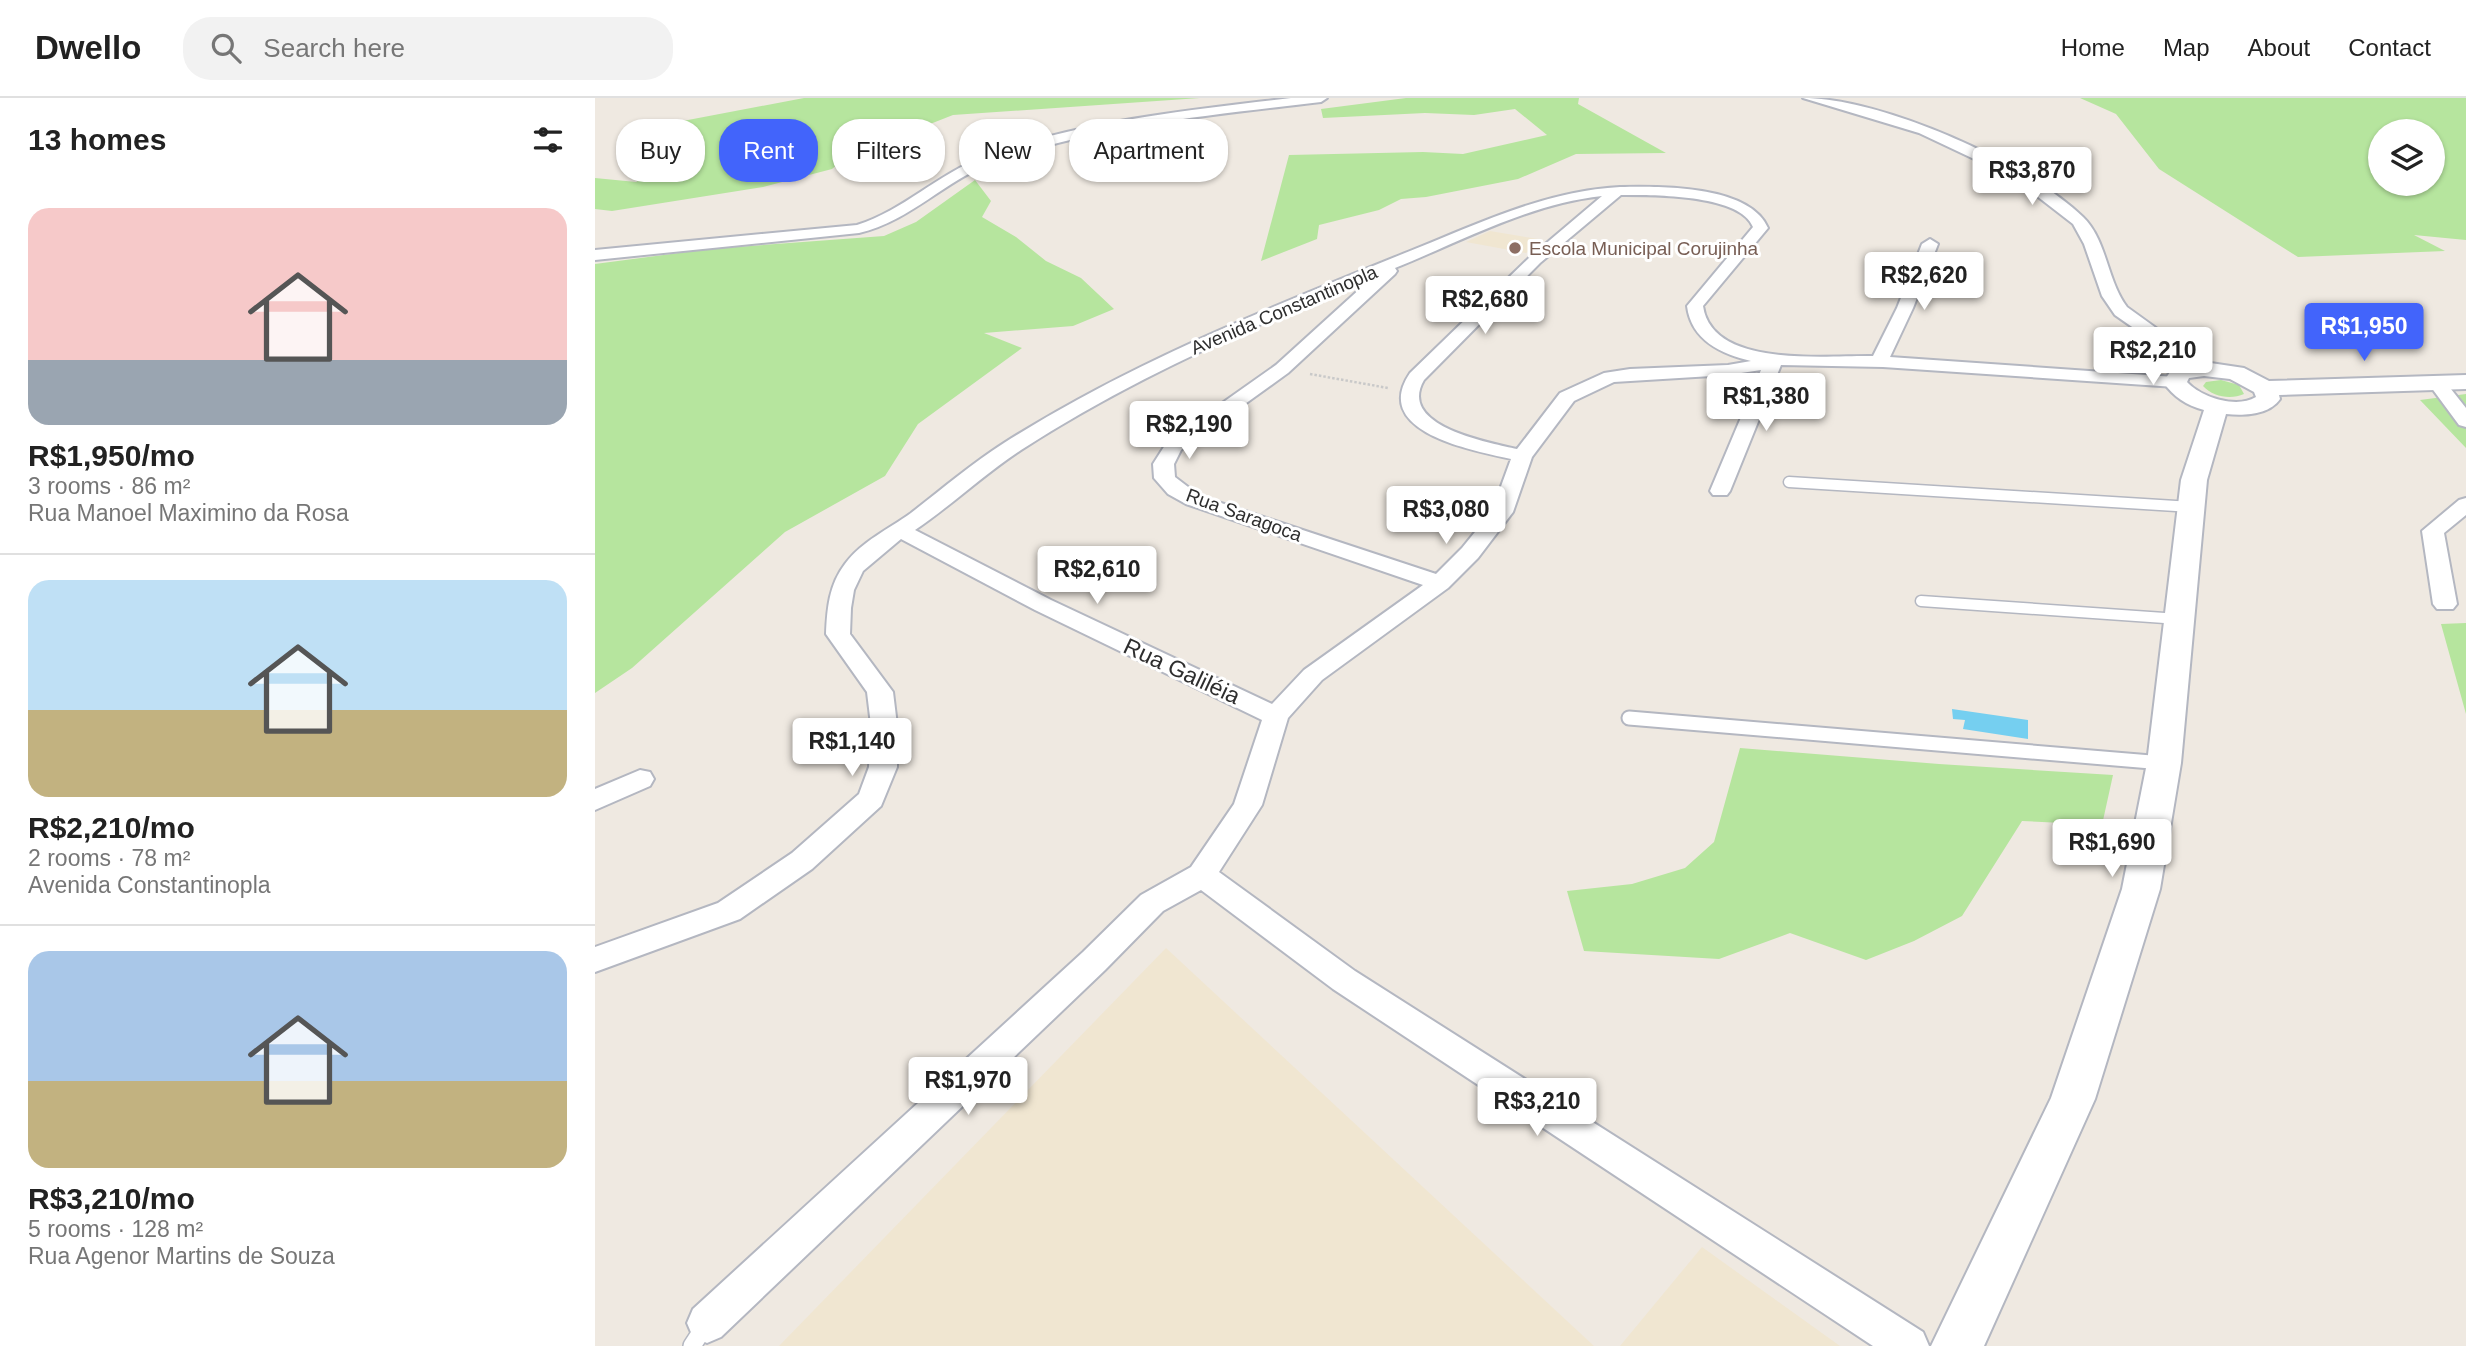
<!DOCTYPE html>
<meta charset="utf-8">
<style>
body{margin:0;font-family:Arial,sans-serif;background:#f2f2f2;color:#222;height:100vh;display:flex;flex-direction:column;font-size:26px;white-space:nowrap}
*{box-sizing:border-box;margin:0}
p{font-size:23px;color:#767676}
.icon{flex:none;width:38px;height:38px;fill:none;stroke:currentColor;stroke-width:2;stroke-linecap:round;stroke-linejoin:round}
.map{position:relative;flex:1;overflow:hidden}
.sheet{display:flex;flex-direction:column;background:#fff;width:595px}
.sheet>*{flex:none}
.hud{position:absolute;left:21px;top:21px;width:665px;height:63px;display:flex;gap:14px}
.tools{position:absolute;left:1773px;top:21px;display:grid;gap:14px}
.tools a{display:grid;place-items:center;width:77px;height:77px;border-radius:50%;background:#fff;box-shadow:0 2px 5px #0004;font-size:35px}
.price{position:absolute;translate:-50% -60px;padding:0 16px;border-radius:7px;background:#fff;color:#222;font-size:23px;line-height:46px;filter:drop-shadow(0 2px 4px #0008)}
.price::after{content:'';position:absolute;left:50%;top:42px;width:21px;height:16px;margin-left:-10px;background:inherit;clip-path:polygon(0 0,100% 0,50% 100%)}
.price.on{background:#4264fb;color:#fff}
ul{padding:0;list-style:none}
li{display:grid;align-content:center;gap:14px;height:371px;padding:0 28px}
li+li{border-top:2px solid #e0e0e0}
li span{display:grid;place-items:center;height:217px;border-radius:21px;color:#555}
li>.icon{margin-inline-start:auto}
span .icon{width:126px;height:126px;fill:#fffc;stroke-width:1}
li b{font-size:30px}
h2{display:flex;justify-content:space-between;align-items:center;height:84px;padding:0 28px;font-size:30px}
.pill{padding:0 24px;border-radius:28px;background:#fff;box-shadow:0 2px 5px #0004;font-size:24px;line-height:63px}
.pill.on{background:#4264fb;color:#fff}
header{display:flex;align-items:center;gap:42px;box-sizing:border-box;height:98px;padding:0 35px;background:#fff;border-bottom:2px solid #e0e0e0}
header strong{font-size:33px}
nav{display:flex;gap:38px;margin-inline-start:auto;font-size:24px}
.search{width:490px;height:63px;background:#f2f2f2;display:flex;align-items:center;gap:18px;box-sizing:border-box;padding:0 24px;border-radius:28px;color:#767676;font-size:26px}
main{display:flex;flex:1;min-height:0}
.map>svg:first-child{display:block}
.education{fill:#f0e6d1}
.green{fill:#b6e59e;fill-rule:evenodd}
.water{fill:#75cff0}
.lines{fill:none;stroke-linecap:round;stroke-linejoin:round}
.service-far2-casing{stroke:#b4b7c1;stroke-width:13}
.service-far1-casing{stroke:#b4b7c1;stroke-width:17}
.service-casing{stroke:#b4b7c1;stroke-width:20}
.minor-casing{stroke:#b4b7c1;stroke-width:4}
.tertiary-casing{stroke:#b4b7c1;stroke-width:4}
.path{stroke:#c9c9c9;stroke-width:2.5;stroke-dasharray:2.5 2;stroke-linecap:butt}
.service-far2{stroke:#fff;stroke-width:10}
.service-far1{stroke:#fff;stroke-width:13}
.service{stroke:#fff;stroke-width:17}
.minor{fill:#fff;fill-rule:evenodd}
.tertiary{fill:#fff;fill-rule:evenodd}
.education-dot{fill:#8d6e63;stroke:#fff;stroke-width:2.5}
.labels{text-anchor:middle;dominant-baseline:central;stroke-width:6;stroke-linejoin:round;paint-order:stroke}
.far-education-label{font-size:19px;fill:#785e54;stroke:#fff;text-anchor:start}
.far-street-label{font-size:19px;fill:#2e2e2e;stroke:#fff}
.street-label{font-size:23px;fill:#2e2e2e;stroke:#fff}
</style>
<header>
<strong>Dwello</strong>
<div class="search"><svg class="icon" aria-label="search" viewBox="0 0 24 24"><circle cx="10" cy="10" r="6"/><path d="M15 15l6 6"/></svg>Search here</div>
<nav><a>Home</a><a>Map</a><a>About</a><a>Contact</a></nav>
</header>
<main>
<section class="sheet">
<h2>13 homes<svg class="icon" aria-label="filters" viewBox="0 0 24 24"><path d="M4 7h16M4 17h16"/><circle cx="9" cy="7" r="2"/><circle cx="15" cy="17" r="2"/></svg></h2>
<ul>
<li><span style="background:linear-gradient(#f6c9c9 70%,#9aa5b1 0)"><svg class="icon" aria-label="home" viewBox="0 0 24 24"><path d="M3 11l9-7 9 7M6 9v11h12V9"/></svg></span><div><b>R$1,950/mo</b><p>3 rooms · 86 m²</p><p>Rua Manoel Maximino da Rosa</p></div></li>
<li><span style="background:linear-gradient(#bfe0f5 60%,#c2b280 0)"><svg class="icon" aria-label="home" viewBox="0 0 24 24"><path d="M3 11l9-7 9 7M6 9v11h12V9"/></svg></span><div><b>R$2,210/mo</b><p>2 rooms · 78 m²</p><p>Avenida Constantinopla</p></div></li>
<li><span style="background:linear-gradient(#a9c7e8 60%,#c2b280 0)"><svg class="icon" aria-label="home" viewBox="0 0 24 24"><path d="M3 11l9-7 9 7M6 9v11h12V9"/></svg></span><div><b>R$3,210/mo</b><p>5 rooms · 128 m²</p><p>Rua Agenor Martins de Souza</p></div></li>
</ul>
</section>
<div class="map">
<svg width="1871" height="1248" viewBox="0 0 1871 1248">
<rect width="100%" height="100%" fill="#efe9e1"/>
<path class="education" d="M895,133L949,142L931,155L871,144Z
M571,850L999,1248H184Z
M1107,1149L1245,1248H1025Z"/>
<path class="green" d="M209,0H605L358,17L251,59L237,71L168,89L17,113L0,111V80L41,84L97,56L51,30Z
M811,0H984L983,6L1071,55L981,56L923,81L831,99L806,101L784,112L724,127L722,141L666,163L694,57L828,54L868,56L952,37L920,11L879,17L830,15L728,20L726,11Z
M1485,0H1871V142L1819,137L1850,153L1703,159L1564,71L1521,16ZM1785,33H1838V86H1785Z
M380,82L396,103L387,119L421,139L451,163L486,180L519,211L478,228L389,235L427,250L323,326L290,378L190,434L37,570L0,595V166L114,151L289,138L321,124Z
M1626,282L1644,287L1649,296C1636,302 1618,299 1608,288L1611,284Z
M1871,296V350L1825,302Z
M1871,525V616L1846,526Z
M1145,650L1344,666L1518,677L1507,727L1427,723L1367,818L1319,843L1271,862L1195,835L1124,861L989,853L972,793L1037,786L1090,770L1119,744Z"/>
<path class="water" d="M1357,611L1433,622V641L1368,631L1370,622L1358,621Z"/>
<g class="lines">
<defs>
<path id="service-far2" d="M1194,384L1597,409
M1326,503L1584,521"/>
<path id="service-far1" d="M1034,620L1568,665"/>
<path id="service" d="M97,1248L110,1228"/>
<path id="minor" d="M696,0H732L726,4C617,17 504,27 400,64C351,81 316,123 264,135L0,162V152L262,127C309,112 343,76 388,59C483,23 596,12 696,0Z
M1208,0C1287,0 1431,64 1488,119C1512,142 1512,183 1532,209L1618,271L1609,276L1603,275L1520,217L1507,198L1489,146L1478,126L1434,92L1396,69L1324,35Z
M1025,89C1065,88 1155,87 1173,130L1108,208C1117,271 1232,257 1278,258L1302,210L1327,146L1335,141L1343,146L1318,210L1295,259L1580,279L1589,284L1580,289L1288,269L1186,267L1135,393L1132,397H1118L1115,393L1166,272L1133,277L1019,284L979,303L937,359L918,414L883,460L853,490L727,582L693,620L667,707L624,774L760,873L1328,1234L1334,1248H1278L738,891L606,792L568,813L510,872L126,1239L112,1245L98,1239L92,1225L98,1211L488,854L546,797L596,769L639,706L667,622L440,512L306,441L268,473L259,492L256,510L255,536L298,594L302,627V669L286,708L217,771L145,821L0,874V849L123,805L197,755L264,696L274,669L276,627L272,594L231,536C232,511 234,487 250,466C267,443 294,431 316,415C347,391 376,366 409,345C533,266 669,212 805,157C876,129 947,93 1025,89ZM1026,97C1057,97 1145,96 1158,129L1092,208C1096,242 1126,256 1156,263L1133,267L1035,271L1009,275L965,295L922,351C892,344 802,328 829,282L945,165ZM1007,98L935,159L815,275C775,334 877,352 916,361L897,413L867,450L841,476L605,398L580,379L579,366L586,352L693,275L800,176L802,173L800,170C867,143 934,106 1007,98ZM778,179L681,267L572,344L558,366L559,380L573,396L591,406L828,487L709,572L677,606L456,502L320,432C357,407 389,376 426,352C536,281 657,228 778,179Z
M1842,279L1848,281L1871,310V329L1864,327L1833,285Z
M1871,400V417L1849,435L1862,506L1858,511H1842L1838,506L1827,433L1864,402Z
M45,672L55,674L59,681L55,688L0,712V691Z"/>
<path id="tertiary" d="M1609,264L1649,270L1674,283L1871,277V291L1684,297L1685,301C1674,317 1649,318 1631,316L1612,382L1586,665L1565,791L1500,1001L1389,1248H1336L1456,1000L1527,791L1552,665L1586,382L1609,312C1591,307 1579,299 1568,284L1578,270ZM1609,278L1635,281L1659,294L1661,299C1641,311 1606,299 1592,284L1594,280Z"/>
</defs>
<use href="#service-far2" class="service-far2-casing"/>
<use href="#service-far1" class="service-far1-casing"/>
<use href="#service" class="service-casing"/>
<use href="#minor" class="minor-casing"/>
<use href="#tertiary" class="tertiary-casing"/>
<path class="path" d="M715,276L793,290"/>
<use href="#service-far2" class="service-far2"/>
<use href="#service-far1" class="service-far1"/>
<use href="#service" class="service"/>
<use href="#minor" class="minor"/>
<use href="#tertiary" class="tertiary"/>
</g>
<circle class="education-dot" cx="920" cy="150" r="7"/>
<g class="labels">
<g class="far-education-label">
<text x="934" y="150">Escola Municipal Corujinha</text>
</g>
<g class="far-street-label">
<text transform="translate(689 212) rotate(-23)">Avenida Constantinopla</text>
<text transform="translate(649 417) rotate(20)">Rua Saragoca</text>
</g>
<g class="street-label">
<text transform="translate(587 573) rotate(25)">Rua Galiléia</text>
</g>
</g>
</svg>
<div class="tools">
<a><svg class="icon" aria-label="layers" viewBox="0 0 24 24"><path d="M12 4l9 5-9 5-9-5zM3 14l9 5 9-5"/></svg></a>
</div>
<b class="price" style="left:1437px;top:109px">R$3,870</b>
<b class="price" style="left:1329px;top:214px">R$2,620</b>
<b class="price" style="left:890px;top:238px">R$2,680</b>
<b class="price on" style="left:1769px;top:265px">R$1,950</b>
<b class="price" style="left:1558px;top:289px">R$2,210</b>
<b class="price" style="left:1171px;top:335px">R$1,380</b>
<b class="price" style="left:594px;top:363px">R$2,190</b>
<b class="price" style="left:851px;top:448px">R$3,080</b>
<b class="price" style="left:502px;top:508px">R$2,610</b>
<b class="price" style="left:257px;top:680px">R$1,140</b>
<b class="price" style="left:1517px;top:781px">R$1,690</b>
<b class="price" style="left:373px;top:1019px">R$1,970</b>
<b class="price" style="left:942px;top:1040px">R$3,210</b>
<div class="hud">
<a class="pill">Buy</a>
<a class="pill on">Rent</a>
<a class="pill">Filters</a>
<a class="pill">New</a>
<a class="pill">Apartment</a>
</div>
</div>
</main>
